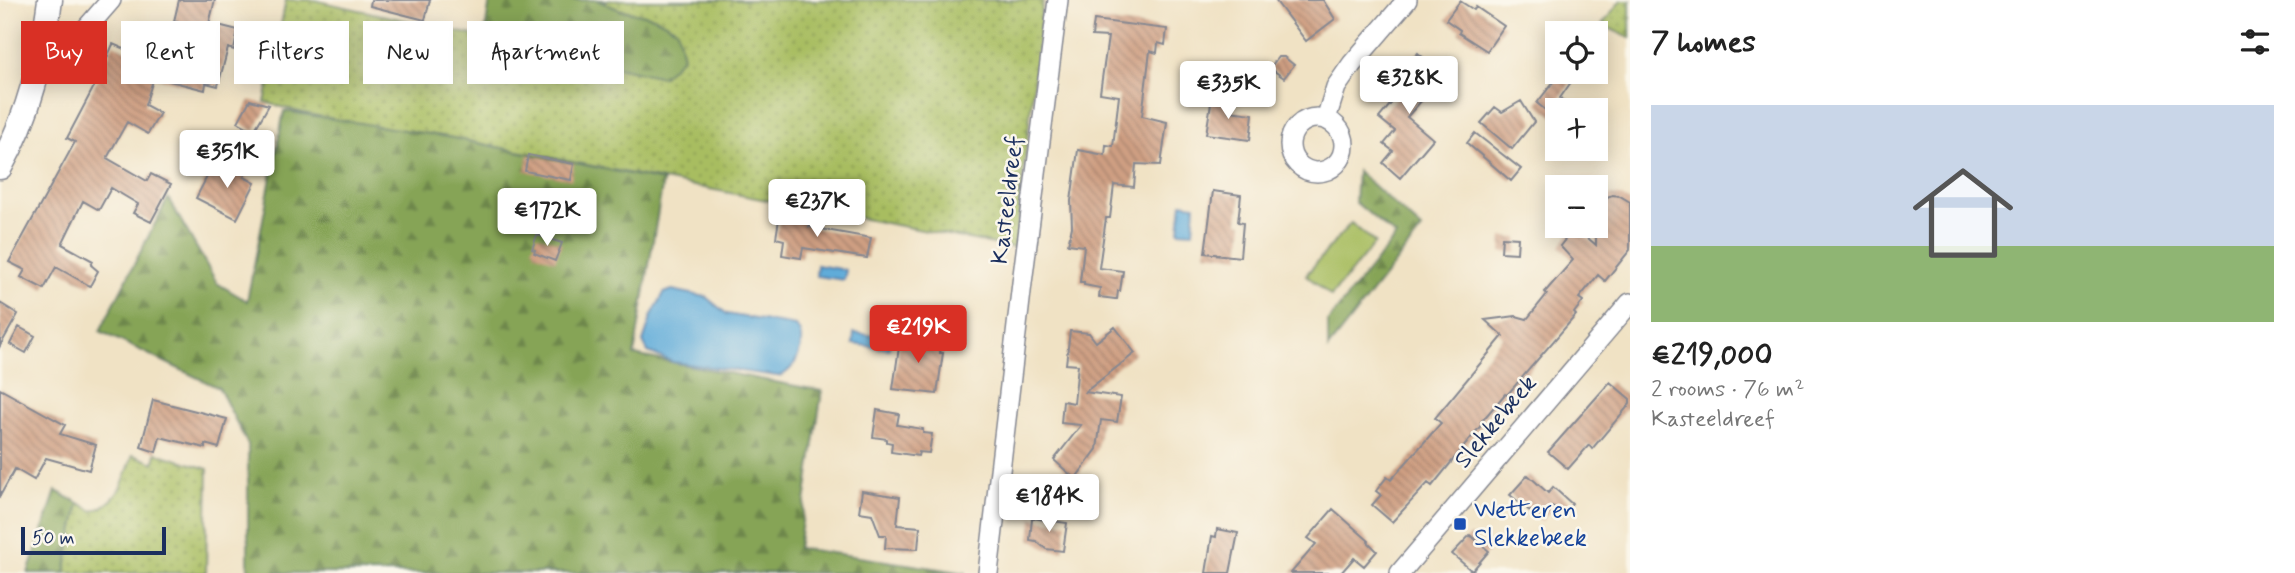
<!DOCTYPE html>
<meta charset="utf-8">
<style>
body{margin:0;font-family:Mynerve,sans-serif;background:#f6f6f6;color:#222;height:100vh;display:flex;flex-direction:column;font-size:26px;white-space:nowrap}
*{box-sizing:border-box;margin:0}
p{font-size:23px;color:#767676}
.icon{flex:none;width:38px;height:38px;fill:none;stroke:currentColor;stroke-width:2;stroke-linecap:round;stroke-linejoin:round}
.map{position:relative;flex:1;overflow:hidden}
.panel{display:flex;flex-direction:column;background:#fff;width:665px}
.panel>*{flex:none}
.top-card{position:absolute;left:21px;top:21px;width:665px;height:63px;display:flex;gap:14px}
.tools{position:absolute;left:1545px;top:21px;display:grid;gap:14px}
.tools a{display:grid;place-items:center;width:63px;height:63px;border-radius:0px;background:#fff;box-shadow:0 4px 18px #0003;font-size:35px}
.scale{position:absolute;left:21px;bottom:18px;width:145px;box-sizing:border-box;padding-left:7px;border:4px solid #1b2f5e;border-top:0;font-size:19px;line-height:24px;white-space:nowrap;color:#1b2f5e;-webkit-text-stroke:5px #fbf7ec;paint-order:stroke}
.price{position:absolute;translate:-50% -60px;padding:0 16px;border-radius:7px;background:#fff;color:#222;font-size:23px;line-height:46px;filter:drop-shadow(0 2px 4px #0008)}
.price::after{content:'';position:absolute;left:50%;top:42px;width:21px;height:16px;margin-left:-10px;background:inherit;clip-path:polygon(0 0,100% 0,50% 100%)}
.price.on{background:#d93025;color:#fff}
ul{padding:0;list-style:none}
li{display:grid;align-content:center;gap:14px;height:371px;padding:0 21px}
li+li{border-top:2px solid #e0e0e0}
li span{display:grid;place-items:center;height:217px;border-radius:0px;color:#555}
li>.icon{margin-inline-start:auto}
span .icon{width:126px;height:126px;fill:#fffc;stroke-width:1}
li b{font-size:30px}
h2{display:flex;justify-content:space-between;align-items:center;height:84px;padding:0 21px;font-size:30px}
.pill{padding:0 24px;border-radius:0px;background:#fff;box-shadow:0 4px 18px #0003;font-size:24px;line-height:63px}
.pill.on{background:#d93025;color:#fff}
main{display:flex;flex:1;min-height:0}
.map>svg:first-child{display:block}
.grass{fill:url(#grass-dots);stroke:#627660;stroke-width:2}
.forest{fill:url(#forest-firs);stroke:#506a5a;stroke-width:2}
.pitch{fill:#a8bd61;stroke:#627660;stroke-width:2}
.water{fill:#61acd9;stroke:#3e6e9c;stroke-width:2}
.building{fill:url(#building-back-hatch)}
.lines{fill:none;stroke-linecap:round;stroke-linejoin:round}
.minor-casing{stroke:#868891;stroke-width:22}
.tertiary-casing{stroke:#868891;stroke-width:27}
.minor{stroke:#fff;stroke-width:19}
.tertiary{stroke:#fff;stroke-width:24}
.transit-dot{fill:#1a4fb4;stroke:#fbf7ec;stroke-width:2.5}
.labels{text-anchor:middle;dominant-baseline:central;stroke-width:5;stroke-linejoin:round;paint-order:stroke}
.street-label{font-size:24px;fill:#1b2f5e;stroke:#fbf7ec}
.transit-label{font-size:24px;fill:#164399;stroke:#fbf7ec;text-anchor:start}
</style>
<main>
<div class="map">
<svg width="1630" height="573" viewBox="0 0 1630 573">
<defs>
<pattern id="grass-dots" width="8" height="8" patternUnits="userSpaceOnUse" patternTransform="scale(1.75)"><rect width="8" height="8" fill="#a8bd61"/><path d="M2 2h.1M6 6h.1" fill="none" stroke="#889a53" stroke-width="1.8" stroke-linecap="round"/></pattern>
<pattern id="forest-firs" width="22" height="20" patternUnits="userSpaceOnUse" patternTransform="scale(1.75)"><rect width="22" height="20" fill="#86a457"/><path d="M5 1l3.5 6h-7zM16 11l3.5 6h-7z" fill="#6d864b"/></pattern>
<pattern id="building-back-hatch" width="6" height="6" patternUnits="userSpaceOnUse" patternTransform="scale(1.75)"><rect width="6" height="6" fill="#cf9f82"/><path d="M-1 5l2 2M0 0l6 6M5-1l2 2" fill="none" stroke="#a7826e"/></pattern>
</defs>
<rect width="100%" height="100%" fill="#fbf7ec"/>
<filter id="ink" filterUnits="userSpaceOnUse"><feTurbulence type="fractalNoise" baseFrequency=".0143" numOctaves="2"/><feDisplacementMap in="SourceGraphic" scale="14" xChannelSelector="R" yChannelSelector="G"/><feConvolveMatrix kernelMatrix="1 2 1 2 8 2 1 2 1" color-interpolation-filters="sRGB"/></filter>
<filter id="wash" filterUnits="userSpaceOnUse"><feTurbulence type="fractalNoise" baseFrequency=".00686" numOctaves="4" result="noise"/><feDisplacementMap in="SourceGraphic" scale="28" xChannelSelector="R" yChannelSelector="G"/><feGaussianBlur stdDeviation="1.57" result="paint"/><feColorMatrix in="noise" values="0 0 0 0 0 0 0 0 0 0 0 0 0 0 0 0 0 1.4 0 .05"/><feComposite in="paint" operator="in"/></filter>
<g filter="url(#wash)">
<rect width="100%" height="100%" fill="#f0e2c4"/>
<path class="grass" d="M286,0H314L662,77L654,17L618,9L597,0H1043L1015,248C833,213 650,178 468,141C401,127 330,124 265,102Z
M1621,0H1630V38L1602,25Z
M156,453L208,469L206,573H65L79,503L93,511C121,501 123,481 133,455L154,463Z"/>
<path class="forest" d="M490,0H597L618,9L654,17L677,29L683,57L662,77L484,37Z
M284,111L448,137L663,181L634,355L822,391L798,548L967,573H248V445L219,388L100,331L168,198L217,283L247,301Z
M1357,171L1422,229L1328,348V321L1396,236L1355,202Z
M56,491L79,503L65,573H28Z"/>
<path class="pitch" d="M1351,223L1375,243L1331,296L1306,275Z"/>
<path class="water" d="M1182,203L1195,205L1193,232L1179,231Z
M817,265L846,270L844,280L816,276Z
M672,290L706,297L727,314L795,326C810,338 795,375 777,376L673,362L648,352L643,342L652,315L664,293Z
M854,333L891,338L889,349L853,344Z"/>
<g id="blocks">
<path class="building" d="M179,0H215L208,28L174,21Z
M371,0H430L425,20L370,6Z
M1275,0H1323L1335,19L1306,41Z
M1460,1L1474,10L1476,7L1504,26L1487,51L1459,33L1460,30L1446,20Z
M1094,20L1167,29L1165,45L1158,43L1157,53L1150,51L1142,116L1167,122L1161,165L1136,164L1134,187L1114,185L1110,218H1106L1099,268L1123,271L1120,291H1118L1117,299H1115L1099,297L1100,288L1084,285V282H1080L1084,246L1068,244L1072,227L1071,201L1078,150L1105,155L1106,145L1113,146L1119,96L1100,93L1108,37L1092,36Z
M214,24L238,30L234,50L228,48L218,86L206,83L205,90L154,77L145,105L160,113L148,134L127,122L107,158L147,181L151,174L171,184L151,222L133,213L138,204L111,188L99,210L83,201L62,244L93,261L91,265L98,271L90,286L56,267L44,289L21,277L25,270L9,262L75,142L67,138L98,79L113,44L136,54L137,50L203,65Z
M1418,53L1444,75L1407,117L1433,139L1400,178L1383,163L1393,151L1384,144L1395,131L1379,118L1408,83L1399,75Z
M1278,57H1284L1294,65L1284,78L1270,68Z
M1561,72H1578L1560,98L1567,104L1562,110H1558L1555,118L1537,103Z
M1212,97L1231,100L1229,111L1253,114L1250,140L1206,134Z
M250,100L269,105L254,131L238,122Z
M1521,101L1534,122L1512,149L1481,123L1495,107L1502,112Z
M1475,133L1521,169L1511,181L1467,143Z
M528,155L574,164L571,180L525,171Z
M229,163L246,172L244,177L255,183L237,219L196,198L211,169L222,175Z
M1213,191L1241,195L1238,222L1243,223L1240,257L1205,253Z
M1612,195L1620,196L1630,202V250L1605,281L1598,275L1579,298L1583,301L1574,313L1576,315L1507,395L1505,394L1481,422L1483,423L1432,486L1428,483L1392,522L1372,505L1381,495L1376,491L1387,477L1391,480L1441,423L1435,418L1503,336L1485,320L1516,316L1527,319L1547,294L1545,292L1573,260L1560,246L1575,227L1596,245V204L1602,199Z
M780,213L811,218L809,227L871,238L867,258L803,248L801,258L782,255L784,240L776,238Z
M537,235L562,243L555,261L534,253L535,250L532,249Z
M1502,237L1518,238L1517,253L1501,252Z
M0,303L18,314L0,346Z
M19,327L35,336L26,353L10,344Z
M1115,327L1135,353L1085,392L1121,397L1117,422L1101,420L1097,449L1075,479L1054,460L1081,425L1061,423L1063,401L1074,403L1078,365L1066,364L1070,331L1089,333L1096,342Z
M901,333L924,336V340L942,342L940,353H943L937,394L893,389Z
M1610,382L1630,399V404L1592,449L1589,445L1568,469L1548,452Z
M0,389L65,425L60,434L96,445L89,470L46,458L34,480L15,469L0,496Z
M153,400L227,419L219,448L205,444V448L160,437L156,452L141,447Z
M877,410L899,414L897,425L923,429V433L932,434L929,453L919,452L918,456L891,452L892,443L887,442V439L873,437Z
M1528,475L1548,493L1553,487L1572,504L1562,515L1553,507L1542,521L1510,495Z
M862,491L900,497L897,525L920,527L918,549L885,548L886,535H880L872,514L859,512Z
M1333,509L1369,541L1368,542L1377,551L1364,566L1354,558L1341,573H1291L1316,544L1308,538Z
M1032,518L1067,523L1063,551L1046,549L1036,541L1030,540Z
M1217,529L1238,533L1230,573H1206L1212,536L1216,537Z
M1470,535L1489,551L1472,571L1452,554Z"/>
</g>
</g>
<g filter="url(#ink)">
<use href="#blocks" fill-opacity="0" stroke="#868891" stroke-width="2"/>
<g class="lines">
<defs>
<path id="minor" d="M44,50L84,31L111,0
M1290 145a27 27 0 1 1 54 0a27 27 0 1 1-54 0Z
M1326,119L1336,87L1352,64L1407,0
M988,573L1022,283L1058,0
M1400,573L1630,303"/>
<path id="tertiary" d="M0,167C30,114 42,59 50,0"/>
</defs>
<use href="#minor" class="minor-casing"/>
<use href="#tertiary" class="tertiary-casing"/>
<use href="#minor" class="minor"/>
<use href="#tertiary" class="tertiary"/>
</g>
</g>
<rect class="transit-dot" x="1453" y="517" width="14" height="14" rx="3.5"/>
<g class="labels">
<g class="street-label">
<text transform="translate(1008 200) rotate(-83)">Kasteeldreef</text>
<text transform="translate(1496 422) rotate(-50)">Slekkebeek</text>
</g>
<g class="transit-label">
<text x="1474" y="510">Wetteren<tspan x="1474" dy="28">Slekkebeek</tspan></text>
</g>
</g>
</svg>
<div class="tools">
<a><svg class="icon" aria-label="locate" viewBox="0 0 24 24"><circle cx="12" cy="12" r="6"/><path d="M12 2v4M12 18v4M2 12h4M18 12h4"/></svg></a>
<a>+</a>
<a>−</a>
</div>
<div class="scale">50 m</div>
<b class="price" style="left:1409px;top:116px">€328K</b>
<b class="price" style="left:1228px;top:121px">€335K</b>
<b class="price" style="left:227px;top:190px">€351K</b>
<b class="price" style="left:817px;top:239px">€237K</b>
<b class="price" style="left:547px;top:248px">€172K</b>
<b class="price on" style="left:918px;top:365px">€219K</b>
<b class="price" style="left:1049px;top:534px">€184K</b>
<div class="top-card">
<a class="pill on">Buy</a>
<a class="pill">Rent</a>
<a class="pill">Filters</a>
<a class="pill">New</a>
<a class="pill">Apartment</a>
</div>
</div>
<section class="panel">
<h2>7 homes<svg class="icon" aria-label="filters" viewBox="0 0 24 24"><path d="M4 7h16M4 17h16"/><circle cx="9" cy="7" r="2"/><circle cx="15" cy="17" r="2"/></svg></h2>
<ul>
<li><span style="background:linear-gradient(#c9d6e8 65%,#8fb573 0)"><svg class="icon" aria-label="home" viewBox="0 0 24 24"><path d="M3 11l9-7 9 7M6 9v11h12V9"/></svg></span><div><b>€219,000</b><p>2 rooms · 76 m²</p><p>Kasteeldreef</p></div></li>
</ul>
</section>
</main>
